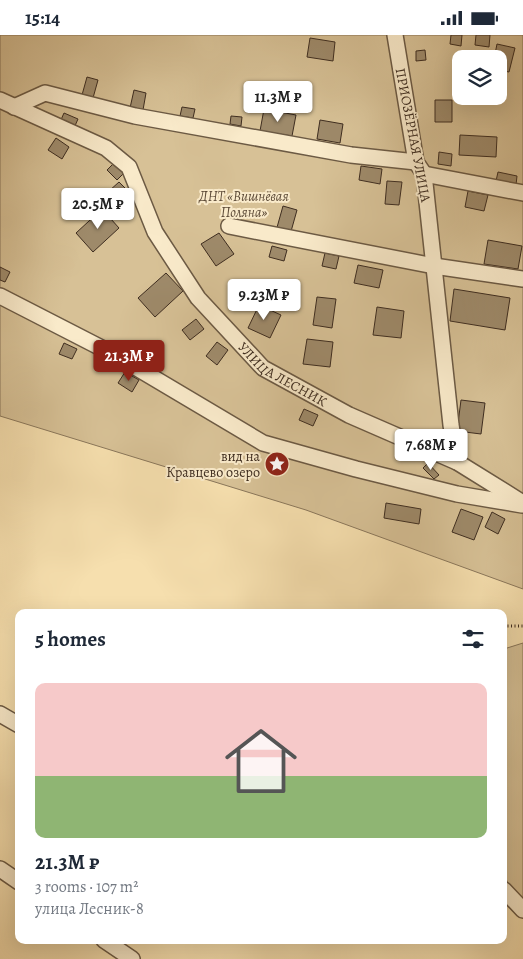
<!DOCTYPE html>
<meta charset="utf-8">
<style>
body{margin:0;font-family:Alegreya,serif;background:#f6f6f7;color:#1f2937;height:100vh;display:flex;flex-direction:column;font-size:19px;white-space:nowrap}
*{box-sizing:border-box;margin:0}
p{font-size:16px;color:#747a83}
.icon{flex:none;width:28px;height:28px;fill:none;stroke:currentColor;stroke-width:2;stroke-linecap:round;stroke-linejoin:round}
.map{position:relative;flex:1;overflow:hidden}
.sheet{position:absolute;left:15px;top:574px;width:492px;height:335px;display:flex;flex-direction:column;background:#fff;border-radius:10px;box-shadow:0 5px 20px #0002}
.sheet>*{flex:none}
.controls{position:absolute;left:452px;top:15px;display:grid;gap:10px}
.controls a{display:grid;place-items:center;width:55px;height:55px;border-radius:10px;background:#fff;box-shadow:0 5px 20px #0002;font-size:25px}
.price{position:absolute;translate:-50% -42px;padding:0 11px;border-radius:5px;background:#fff;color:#222;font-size:16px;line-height:32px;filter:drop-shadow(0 1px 2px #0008)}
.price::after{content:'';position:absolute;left:50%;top:30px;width:15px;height:11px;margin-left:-8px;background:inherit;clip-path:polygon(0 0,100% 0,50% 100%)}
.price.on{background:#8f2418;color:#fff}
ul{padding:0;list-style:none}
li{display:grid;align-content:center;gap:10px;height:265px;padding:0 20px}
li span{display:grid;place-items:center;height:155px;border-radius:10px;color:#555}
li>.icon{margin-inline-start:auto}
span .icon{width:90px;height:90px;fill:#fffc;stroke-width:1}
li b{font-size:21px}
h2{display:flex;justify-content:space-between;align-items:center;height:60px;padding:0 20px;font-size:21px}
.status{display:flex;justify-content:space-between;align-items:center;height:35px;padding:0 25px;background:#fff;direction:ltr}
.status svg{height:14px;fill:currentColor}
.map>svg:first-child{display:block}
.green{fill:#d7c196;stroke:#8a775b;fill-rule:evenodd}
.building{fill:#9e8a6a;stroke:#3e2d20}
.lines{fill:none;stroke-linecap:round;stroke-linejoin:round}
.street-casing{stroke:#6c5a44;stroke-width:18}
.path{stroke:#3e2d20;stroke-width:3;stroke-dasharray:1 2.5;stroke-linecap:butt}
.street{stroke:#f9eaca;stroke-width:15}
.labels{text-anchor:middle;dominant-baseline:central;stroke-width:4;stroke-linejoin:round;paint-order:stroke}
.street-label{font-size:14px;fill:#3e2d20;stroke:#f9eaca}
.park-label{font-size:14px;font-style:italic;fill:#5d4b38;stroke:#f9eaca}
.poi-label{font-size:14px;fill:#3e2d20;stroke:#f9eaca;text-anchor:end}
</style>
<div class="status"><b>15:14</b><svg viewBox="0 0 49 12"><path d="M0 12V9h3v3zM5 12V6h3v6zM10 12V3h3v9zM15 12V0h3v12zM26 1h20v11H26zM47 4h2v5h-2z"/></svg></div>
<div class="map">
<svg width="523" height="924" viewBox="0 0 523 924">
<rect width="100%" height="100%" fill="#f6dfae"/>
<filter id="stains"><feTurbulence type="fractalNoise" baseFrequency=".004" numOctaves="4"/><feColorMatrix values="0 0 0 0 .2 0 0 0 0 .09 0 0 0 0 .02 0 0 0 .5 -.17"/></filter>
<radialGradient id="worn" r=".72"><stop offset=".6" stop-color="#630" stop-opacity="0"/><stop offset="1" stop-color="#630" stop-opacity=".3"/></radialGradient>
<path class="green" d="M0,0H523V554L306,475L0,381ZM461,24H499V61H461Z
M523,608V873L513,867L504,836V614Z"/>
<path class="building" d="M451,0H462L461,11L450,9Z
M476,0H490L489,12L475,10Z
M310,3L335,7L333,26L307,22Z
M497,9L515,13L509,37L499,35V24H494Z
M425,15L426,25L416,26V16Z
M87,42L98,45L93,63L82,60Z
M134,55L146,58L143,75L130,73Z
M435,65H452V87H435Z
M182,72L195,74L193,83L180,81Z
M264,74L296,80L292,101L260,96Z
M64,78L78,84L74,93L60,87Z
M231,81L242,82L241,91L230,89Z
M320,85L343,89L340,108L317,104Z
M460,100L497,102L496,122L459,120Z
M56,103L69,112L62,124L48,115Z
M439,117L452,119L451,131L438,129Z
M114,128L124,138L117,145L107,135Z
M361,131L382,134L380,149L359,145Z
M498,137L517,141L516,150L496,146Z
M387,146L402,147L399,170L385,169Z
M119,147L127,155L116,164L109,156Z
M468,156L488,160L484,176L465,172Z
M283,171L297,175L290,200L276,196Z
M102,174L119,193L93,217L76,198Z
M219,198L234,219L216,231L201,209Z
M488,205L522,211L518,234L484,229Z
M272,211L287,215L284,226L269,222Z
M325,218L339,221L336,234L322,231Z
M358,230L383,235L379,253L354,248Z
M0,232L10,237L5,247L0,245Z
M166,238L183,256L155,282L138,263Z
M454,254L510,263L505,295L450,286Z
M317,262L336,264L332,293L313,290Z
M259,270L281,280L270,303L248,293Z
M377,272L404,276L401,303L373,300Z
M196,284L204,294L190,305L182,295Z
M307,304L333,307L330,332L303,329Z
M217,307L228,315L217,330L206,321Z
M64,308L77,314L72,324L59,319Z
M125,337L139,345L132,357L118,348Z
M461,365L485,368L481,399L457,396Z
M304,374L318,380L313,391L299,385Z
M428,428L439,440L434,444L423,433Z
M386,468L421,474L419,489L384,483Z
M461,474L483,482L474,505L452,497Z
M492,477L505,484L498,499L485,492Z"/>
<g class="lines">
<defs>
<g id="street">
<path d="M395,0L416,127L424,139L451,390L457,427"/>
<path id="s1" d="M0,65L106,113L129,132L155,197L198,263L263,333L349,380L457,427L523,468"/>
<path d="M14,72L45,58L135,81L351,120L416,127"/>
<path d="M424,139L523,158"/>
<path d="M229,191L434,231L523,244"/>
<path d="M0,261L115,320L263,408L356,434L457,459L522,470"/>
<path d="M0,679L19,690"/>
<path d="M0,834L19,847"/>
<path d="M504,855L523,875"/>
<path d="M104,905L132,924"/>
</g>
</defs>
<use href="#street" class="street-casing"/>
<path class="path" d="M504,591H523"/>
<use href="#street" class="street"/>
</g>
<defs>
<symbol id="sight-disc" viewBox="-11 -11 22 22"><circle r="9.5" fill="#8f2418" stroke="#f9eaca"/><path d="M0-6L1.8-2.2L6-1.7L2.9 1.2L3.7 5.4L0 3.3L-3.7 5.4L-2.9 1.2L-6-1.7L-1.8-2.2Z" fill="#fff"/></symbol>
</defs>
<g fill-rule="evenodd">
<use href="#sight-disc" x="263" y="415" width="28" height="28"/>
</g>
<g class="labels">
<g class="street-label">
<text transform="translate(413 100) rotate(79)">ПРИОЗЁРНАЯ УЛИЦА</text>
<text stroke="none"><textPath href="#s1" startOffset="410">УЛИЦА ЛЕСНИК</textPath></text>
</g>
<g class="park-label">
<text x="244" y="161">ДНТ «Вишнёвая<tspan x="244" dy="16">Поляна»</tspan></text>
</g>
<g class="poi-label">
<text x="260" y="421">вид на<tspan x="260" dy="16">Кравцево озеро</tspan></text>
</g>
</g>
<rect width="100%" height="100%" filter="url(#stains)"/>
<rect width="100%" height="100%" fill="url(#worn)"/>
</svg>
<div class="controls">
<a><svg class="icon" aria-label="layers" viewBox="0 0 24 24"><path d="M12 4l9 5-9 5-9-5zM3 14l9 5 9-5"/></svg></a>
</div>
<b class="price" style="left:278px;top:88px">11.3M ₽</b>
<b class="price" style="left:98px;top:195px">20.5M ₽</b>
<b class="price" style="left:264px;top:286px">9.23M ₽</b>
<b class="price on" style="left:129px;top:347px">21.3M ₽</b>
<b class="price" style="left:431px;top:436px">7.68M ₽</b>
<section class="sheet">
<h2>5 homes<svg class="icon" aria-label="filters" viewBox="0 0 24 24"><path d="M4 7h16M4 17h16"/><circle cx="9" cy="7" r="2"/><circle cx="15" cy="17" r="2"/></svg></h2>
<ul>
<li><span style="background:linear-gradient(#f6c9c9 60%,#8fb573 0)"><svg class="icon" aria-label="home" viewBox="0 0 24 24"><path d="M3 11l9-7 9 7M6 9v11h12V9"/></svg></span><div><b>21.3M ₽</b><p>3 rooms · 107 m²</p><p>улица Лесник-8</p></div></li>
</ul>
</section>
</div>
